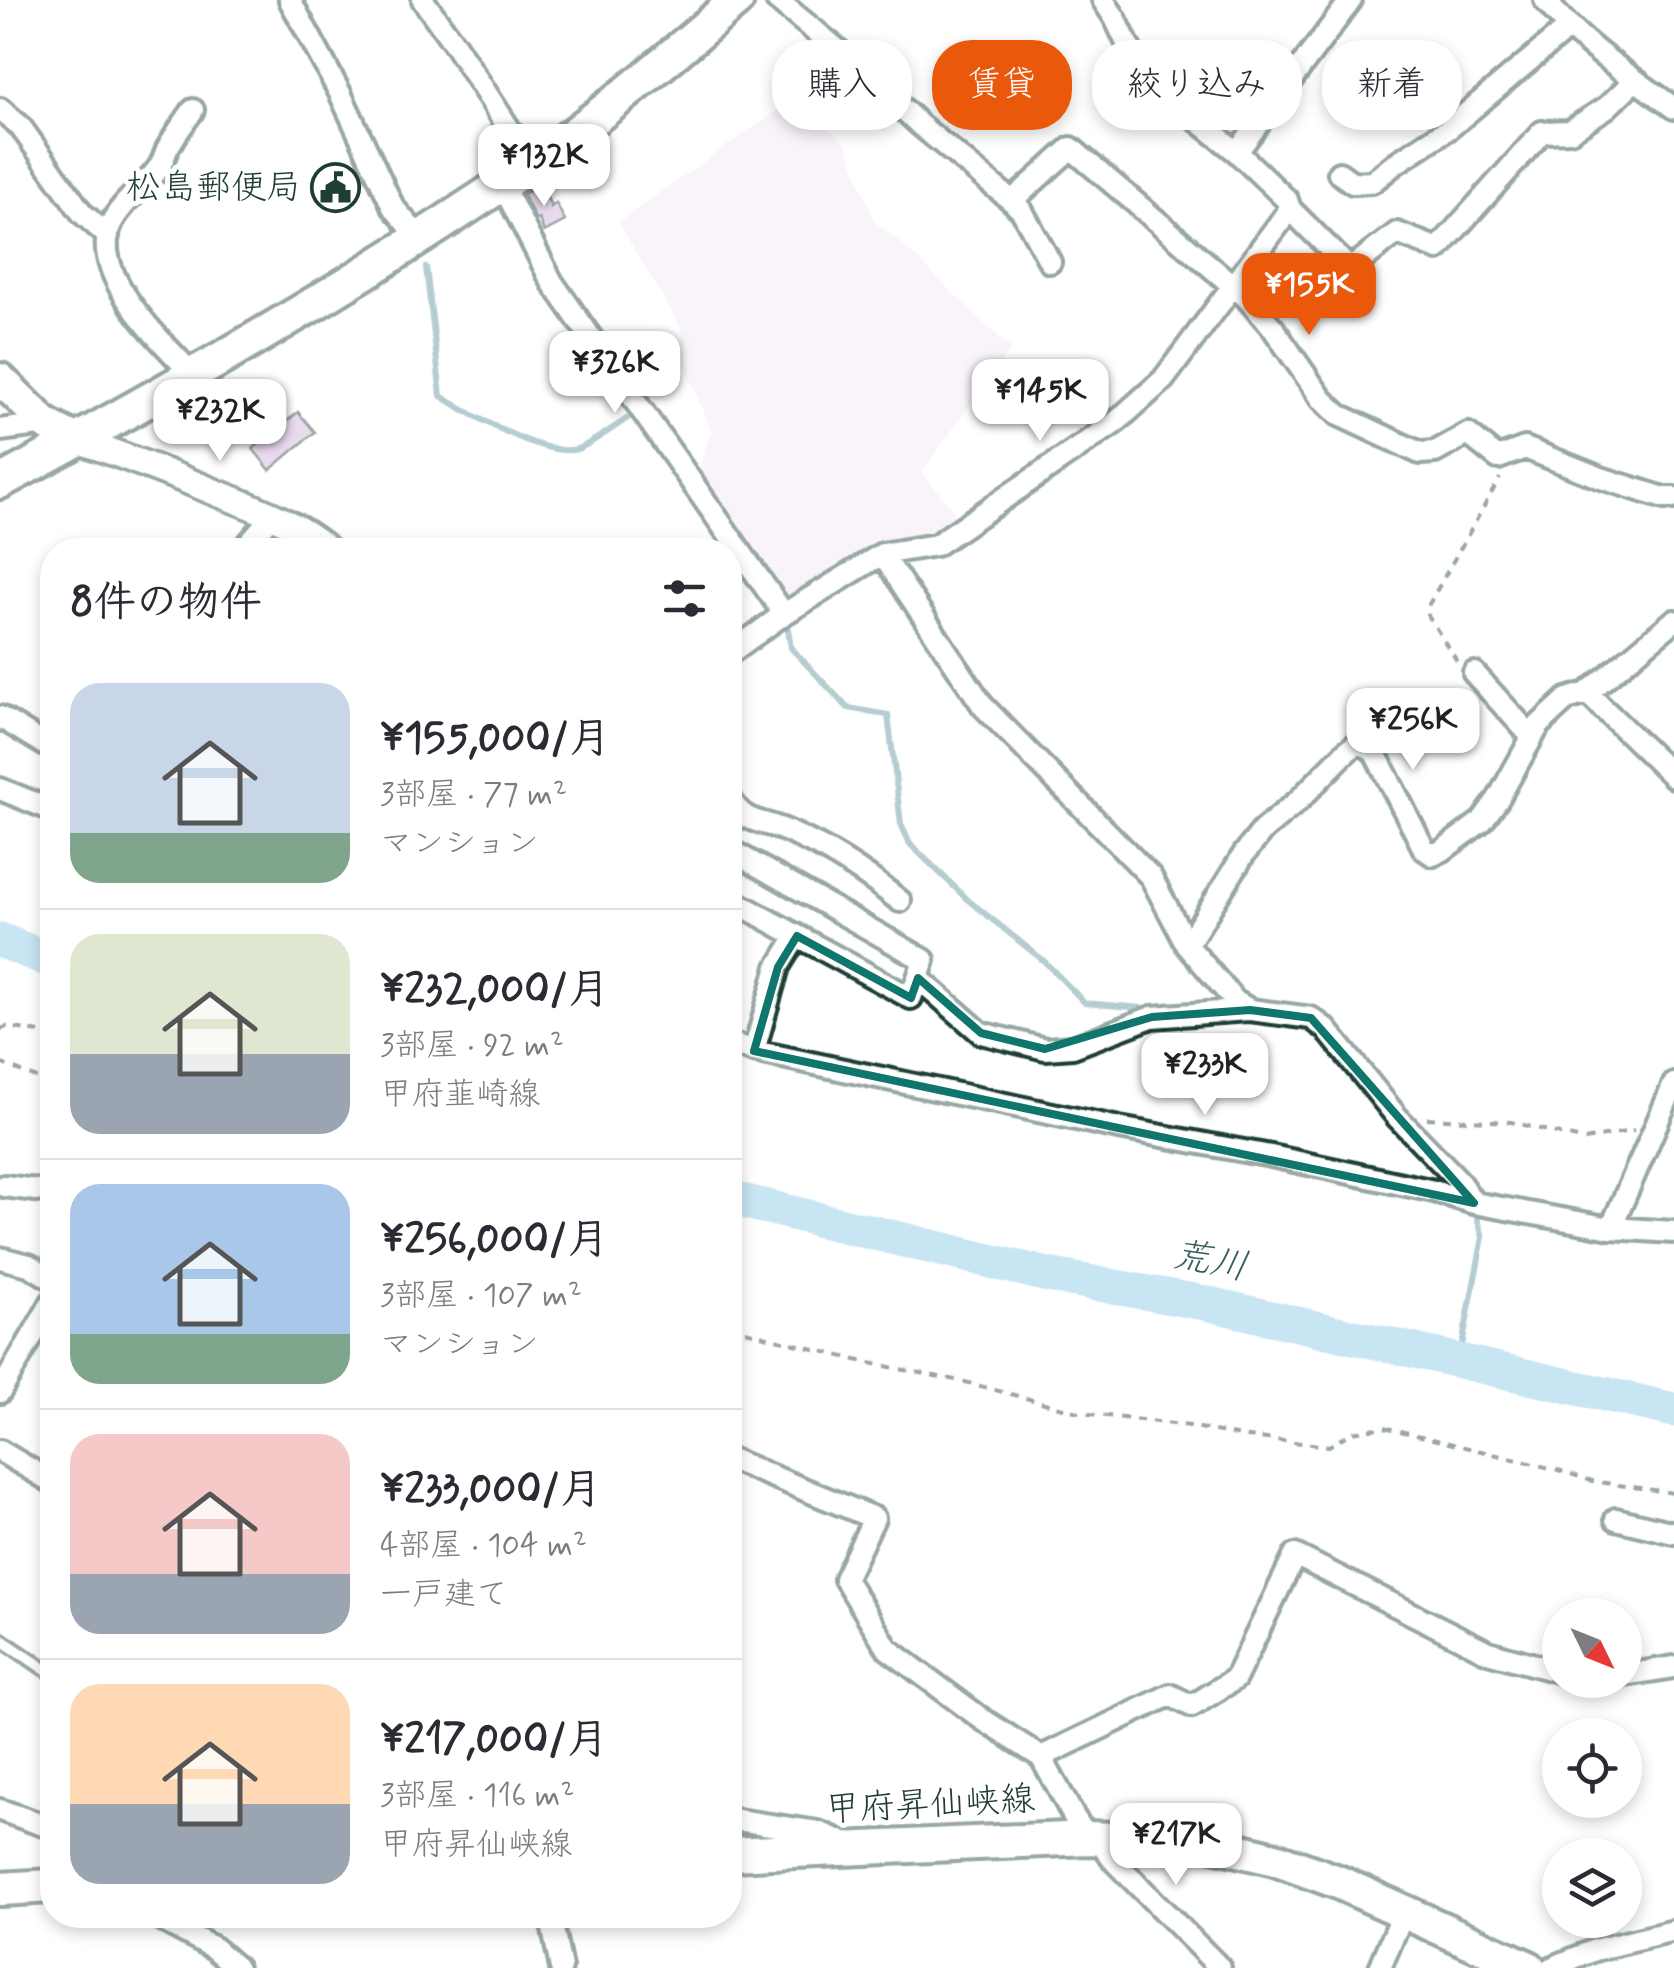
<!DOCTYPE html>
<html lang="ja">
<meta charset="utf-8">
<style>
body{margin:0;font-family:Mynerve,"Klee One",sans-serif;background:#f2f2f3;color:#2b2b33;height:100vh;display:flex;flex-direction:column;font-size:38px;white-space:nowrap}
*{box-sizing:border-box;margin:0}
p{font-size:32px;color:#7c7c81}
.icon{flex:none;width:55px;height:55px;fill:none;stroke:currentColor;stroke-width:2;stroke-linecap:round;stroke-linejoin:round}
.map{position:relative;flex:1;overflow:hidden}
.sheet{position:absolute;left:40px;top:538px;width:702px;height:1390px;display:flex;flex-direction:column;background:#fff;border-radius:40px;box-shadow:0 5px 15px #0003}
.sheet>*{flex:none}
.hud{position:absolute;left:772px;top:40px;width:750px;height:90px;display:flex;gap:20px}
.needle{width:65px;rotate:133deg}
.buttons{position:absolute;left:1542px;top:1598px;display:grid;gap:20px}
.buttons a{display:grid;place-items:center;width:100px;height:100px;border-radius:50%;background:#fff;box-shadow:0 5px 15px #0003;font-size:50px}
.price{position:absolute;translate:-50% -85px;padding:0 22px;border-radius:20px;background:#fff;color:#222;font-size:32px;line-height:65px;filter:drop-shadow(0 2px 5px #0008)}
.price::after{content:'';position:absolute;left:50%;top:60px;width:30px;height:22px;margin-left:-15px;background:inherit;clip-path:polygon(0 0,100% 0,50% 100%)}
.price.selected{background:#ea580c;color:#fff}
ul{padding:0;list-style:none}
li{display:flex;align-items:center;gap:30px;height:250px;padding:0 30px}
li+li{border-top:2px solid #e1e1e2}
li span{display:grid;place-items:center;flex:none;width:280px;height:200px;border-radius:30px;color:#555}
li>.icon{margin-inline-start:auto}
span .icon{width:120px;height:120px;fill:#fffc;stroke-width:1}
li b{font-size:42px}
h2{display:flex;justify-content:space-between;align-items:center;height:120px;padding:0 30px;font-size:42px}
.chip{padding:0 35px;border-radius:40px;background:#fff;box-shadow:0 5px 15px #0003;font-size:35px;line-height:90px}
.chip.selected{background:#ea580c;color:#fff}
.map>svg:first-child{display:block}
.built{fill:#f0e7f4}
.lines{fill:none;stroke-linecap:round;stroke-linejoin:round}
.stream{stroke:#5c8f9e;stroke-width:6}
.river{stroke:#85c5e5;stroke-width:35}
.building{fill:#ceafda;stroke:#1f3d34;stroke-width:2.5}
.service-casing{stroke:#1f3d34;stroke-width:18}
.minor-casing{stroke:#1f3d34;stroke-width:28}
.tertiary-casing{stroke:#1f3d34;stroke-width:32}
.secondary-casing{stroke:#1f3d34;stroke-width:38}
.primary-casing{stroke:#1f3d34;stroke-width:40}
.path{stroke:#1f3d34;stroke-width:4;stroke-dasharray:8 8;stroke-linecap:butt}
.service{stroke:#fff;stroke-width:10}
.minor{stroke:#fff;stroke-width:20}
.tertiary{stroke:#fff;stroke-width:25}
.secondary{stroke:#fff;stroke-width:30}
.primary{stroke:#fff;stroke-width:32}
.marked{fill:none;stroke:#0f766e;stroke-width:8;stroke-linejoin:round}
.labels{text-anchor:middle;dominant-baseline:central;stroke-width:10;stroke-linejoin:round;paint-order:stroke}
.poi-label{font-size:35px;fill:#1f3d34;stroke:#fff;text-anchor:end}
.street-label{font-size:35px;fill:#1f3d34;stroke:#fff}
.water-label{font-size:38px;font-style:italic;fill:#385f60;stroke:#fff}
</style>
<div class="map">
<svg width="1674" height="1968" viewBox="0 0 1674 1968">
<rect width="100%" height="100%" fill="#fff"/>
<filter id="ink" filterUnits="userSpaceOnUse"><feTurbulence type="fractalNoise" baseFrequency=".01" numOctaves="2"/><feDisplacementMap in="SourceGraphic" scale="20" xChannelSelector="R" yChannelSelector="G"/><feConvolveMatrix kernelMatrix="1 2 1 2 8 2 1 2 1" color-interpolation-filters="sRGB"/></filter>
<g filter="url(#ink)">
<path class="built" d="M794,99L847,145L874,221L904,246L1011,349L922,472L964,524L882,554L784,614L694,484L711,431L678,348L683,331L618,222Z"/>
<g class="lines">
<path class="stream" d="M426,267L441,396C468,413 545,458 577,449C589,446 624,420 637,412
M786,616L791,648L848,708L888,715L901,824L910,844L968,900L1044,961L1085,1003L1153,1009
M1459,1361L1483,1237L1476,1215L1470,1208"/>
<path class="river" d="M0,940L52,961
M730,1198L1048,1275L1205,1303L1674,1410"/>
</g>
<path class="building" d="M542,185L551,207L556,203L565,221L544,232L539,219L536,220L523,194Z
M298,412L315,432L270,470L253,449Z"/>
<g class="lines">
<defs>
<path id="service" d="M0,1639L52,1674"/>
<path id="minor" d="M290,0L340,93L393,207L420,238
M423,0L455,45L532,164
M777,0L854,63L920,125L1012,201L1022,211L1050,262
M1545,0C1580,44 1629,75 1674,108
M0,109L20,126L82,213L108,236
M1237,152L1351,0
M1339,173L1353,183L1372,182L1396,163L1448,129L1569,27
M502,184L552,282L784,614
M1012,201L1071,148L1245,296L1273,328L1322,399L1339,415L1420,453L1435,452L1468,434L1498,458L1525,448L1601,478L1664,498H1674
M1290,209L1350,269L1397,233L1438,249L1542,132L1570,131L1607,107L1635,80
M193,375C163,342 88,275 111,224C121,203 143,188 157,170C162,164 164,157 167,149C174,136 184,123 193,110
M0,430L46,424
M243,550L272,516
M882,554L983,706L1151,877L1187,945L1235,1001L1250,1010L1311,1018L1326,1029L1397,1117L1457,1179L1474,1203
M730,653L784,614L882,554L936,545L1116,422L1163,380L1290,209L1287,200L1237,152L1168,97L1133,56L1115,18L1103,0
M1474,673L1532,737
M1587,693L1674,777
M0,717L52,749
M0,789L52,810
M730,800C746,822 753,819 776,827C786,830 796,835 806,840C840,856 870,877 900,901
M730,850L924,960L911,998L730,899
M1187,945L1244,854L1263,830L1298,801L1347,751L1357,744L1367,746L1375,753L1424,849L1433,855L1443,850L1482,821L1498,799L1539,725L1567,699L1587,693L1674,621
M918,978L981,1033L1045,1049L1073,1047L1152,1017L1248,1010
M730,1043L754,1051L1119,1128L1271,1156L1434,1191L1474,1203L1611,1228L1674,1232
M754,1051L778,967L797,936
M4,1186L52,1192
M1611,1228L1674,1084
M0,1258L29,1265L52,1279
M0,1392L52,1302
M0,1451L52,1482
M730,1459L874,1518L845,1579L888,1649L982,1719L1041,1757L1074,1817L1088,1838
M1616,1519L1674,1533
M1625,1675L1674,1667
M1590,1680H1599
M1041,1757L1170,1695L1192,1706L1235,1679L1295,1555L1488,1652L1560,1672
M0,1810L52,1828
M730,1819L818,1832L845,1843
M1097,1838L1115,1862L1220,1968
M152,1915L214,1948L237,1968
M550,1915L561,1968
M1380,1968L1404,1911
M1551,1968L1595,1950L1674,1931"/>
<path id="tertiary" d="M77,440C125,456 171,474 217,493C255,508 297,523 328,550"/>
<path id="secondary" d="M0,379L46,424L77,440"/>
<path id="primary" d="M0,482C181,384 359,282 529,166C602,116 670,57 737,0
M730,1854L1088,1838L1210,1843L1275,1859L1338,1882L1529,1968
M0,1889L52,1886"/>
</defs>
<use href="#service" class="service-casing"/>
<use href="#minor" class="minor-casing"/>
<use href="#tertiary" class="tertiary-casing"/>
<use href="#secondary" class="secondary-casing"/>
<use href="#primary" class="primary-casing"/>
<path class="path" d="M1457,661L1428,616L1429,604L1500,478
M0,1029L7,1027L52,1034
M0,1063L52,1084
M1427,1118L1511,1122L1585,1140L1634,1130
M730,1327L860,1361L965,1382L1082,1413L1190,1426L1240,1436L1329,1446L1352,1432L1384,1427L1558,1470L1592,1481L1674,1493"/>
<use href="#service" class="service"/>
<use href="#minor" class="minor"/>
<use href="#tertiary" class="tertiary"/>
<use href="#secondary" class="secondary"/>
<use href="#primary" class="primary"/>
</g>
</g>
<path d="M0 0H1674V1968H0ZM797,936L911,998L918,978L981,1033L1045,1049L1152,1017L1250,1010L1311,1018L1474,1203L754,1051L778,967Z" fill="#fff" fill-opacity=".55" fill-rule="evenodd"/>
<path class="marked" d="M797,936L911,998L918,978L981,1033L1045,1049L1152,1017L1250,1010L1311,1018L1474,1203L754,1051L778,967Z"/>
<defs>
<symbol id="civic-ring" viewBox="-11 -11 22 22"><circle r="9.5" fill="#fff" stroke="#1f3d34" stroke-width="1.5"/><path d="M-.6-6.5H3V-4.5H.6V-3L4-1V1h2V6H-6V1h2V-1L-.6-3ZM-1.2 2.5V6h2.4V2.5Z" fill="#1f3d34"/></symbol>
</defs>
<g fill-rule="evenodd">
<use href="#civic-ring" x="308" y="160" width="55" height="55"/>
</g>
<g class="labels">
<g class="poi-label">
<text x="301" y="188">松島郵便局</text>
</g>
<g class="street-label">
<text transform="translate(930 1805) rotate(-3)">甲府昇仙峡線</text>
</g>
<g class="water-label">
<text transform="translate(1210 1262) rotate(11)">荒川</text>
</g>
</g>
</svg>
<div class="buttons">
<a><svg class="needle" viewBox="-14 -14 28 28"><path d="M0-13l5 13h-10z" fill="#e53935"/><path d="M0 13l5-13h-10z" fill="#7c7c81"/></svg></a>
<a><svg class="icon" aria-label="locate" viewBox="0 0 24 24"><circle cx="12" cy="12" r="6"/><path d="M12 2v4M12 18v4M2 12h4M18 12h4"/></svg></a>
<a><svg class="icon" aria-label="layers" viewBox="0 0 24 24"><path d="M12 4l9 5-9 5-9-5zM3 14l9 5 9-5"/></svg></a>
</div>
<b class="price" style="left:544px;top:209px">¥132K</b>
<b class="price selected" style="left:1309px;top:338px">¥155K</b>
<b class="price" style="left:615px;top:416px">¥326K</b>
<b class="price" style="left:1040px;top:444px">¥145K</b>
<b class="price" style="left:220px;top:464px">¥232K</b>
<b class="price" style="left:1413px;top:773px">¥256K</b>
<b class="price" style="left:1205px;top:1118px">¥233K</b>
<b class="price" style="left:1176px;top:1888px">¥217K</b>
<div class="hud">
<a class="chip">購入</a>
<a class="chip selected">賃貸</a>
<a class="chip">絞り込み</a>
<a class="chip">新着</a>
</div>
<section class="sheet">
<h2>8件の物件<svg class="icon" aria-label="filters" viewBox="0 0 24 24"><path d="M4 7h16M4 17h16"/><circle cx="9" cy="7" r="2"/><circle cx="15" cy="17" r="2"/></svg></h2>
<ul>
<li><span style="background:linear-gradient(#c9d6e8 75%,#7fa58c 0)"><svg class="icon" aria-label="home" viewBox="0 0 24 24"><path d="M3 11l9-7 9 7M6 9v11h12V9"/></svg></span><div><b>¥155,000/月</b><p>3部屋 · 77 m²</p><p>マンション</p></div></li>
<li><span style="background:linear-gradient(#dfe7d0 60%,#9aa5b1 0)"><svg class="icon" aria-label="home" viewBox="0 0 24 24"><path d="M3 11l9-7 9 7M6 9v11h12V9"/></svg></span><div><b>¥232,000/月</b><p>3部屋 · 92 m²</p><p>甲府韮崎線</p></div></li>
<li><span style="background:linear-gradient(#a9c7e8 75%,#7fa58c 0)"><svg class="icon" aria-label="home" viewBox="0 0 24 24"><path d="M3 11l9-7 9 7M6 9v11h12V9"/></svg></span><div><b>¥256,000/月</b><p>3部屋 · 107 m²</p><p>マンション</p></div></li>
<li><span style="background:linear-gradient(#f6c9c9 70%,#9aa5b1 0)"><svg class="icon" aria-label="home" viewBox="0 0 24 24"><path d="M3 11l9-7 9 7M6 9v11h12V9"/></svg></span><div><b>¥233,000/月</b><p>4部屋 · 104 m²</p><p>一戸建て</p></div></li>
<li><span style="background:linear-gradient(#ffd9b3 60%,#9aa5b1 0)"><svg class="icon" aria-label="home" viewBox="0 0 24 24"><path d="M3 11l9-7 9 7M6 9v11h12V9"/></svg></span><div><b>¥217,000/月</b><p>3部屋 · 116 m²</p><p>甲府昇仙峡線</p></div></li>
</ul>
</section>
</div>
